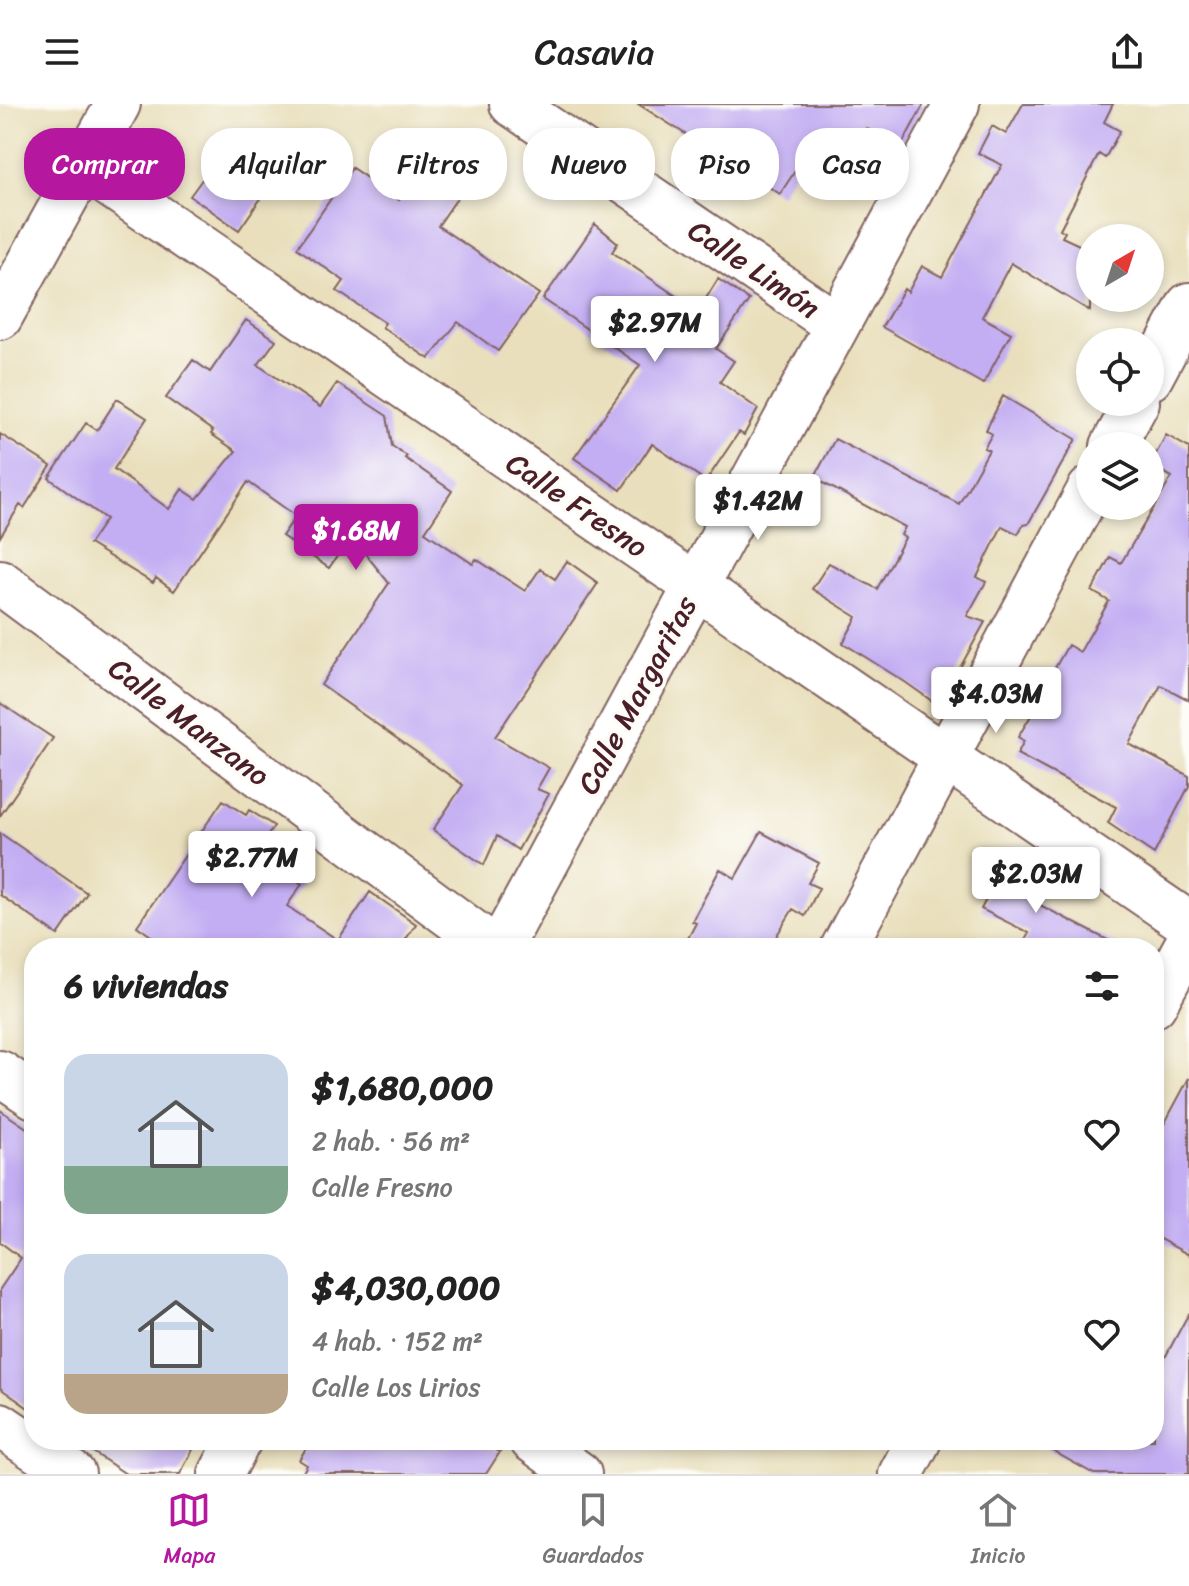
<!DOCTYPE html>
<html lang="es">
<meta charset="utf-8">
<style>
body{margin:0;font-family:Sriracha,sans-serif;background:#f2f2f2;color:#222;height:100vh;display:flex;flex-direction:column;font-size:30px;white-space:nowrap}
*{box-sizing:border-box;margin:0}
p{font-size:26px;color:#767676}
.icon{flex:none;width:44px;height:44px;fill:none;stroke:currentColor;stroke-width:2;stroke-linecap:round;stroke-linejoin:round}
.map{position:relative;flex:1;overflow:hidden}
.panel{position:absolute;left:24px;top:834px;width:1140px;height:512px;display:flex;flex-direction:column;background:#fff;border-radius:32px;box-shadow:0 4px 12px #0003}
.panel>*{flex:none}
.top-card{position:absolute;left:24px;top:24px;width:1142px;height:72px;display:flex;gap:16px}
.needle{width:52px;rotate:39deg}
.fabs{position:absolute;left:1076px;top:120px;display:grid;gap:16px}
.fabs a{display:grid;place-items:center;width:88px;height:88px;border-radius:50%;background:#fff;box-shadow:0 4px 12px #0003;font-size:40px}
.price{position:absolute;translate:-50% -68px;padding:0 18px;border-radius:8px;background:#fff;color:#222;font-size:26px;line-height:52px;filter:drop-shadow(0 2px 4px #0008)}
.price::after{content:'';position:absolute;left:50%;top:48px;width:24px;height:18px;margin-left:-12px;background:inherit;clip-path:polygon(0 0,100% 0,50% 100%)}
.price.current{background:#b5179e;color:#fff}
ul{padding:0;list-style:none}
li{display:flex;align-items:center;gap:24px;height:200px;padding:0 40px}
li span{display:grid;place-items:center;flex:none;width:224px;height:160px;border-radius:24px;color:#555}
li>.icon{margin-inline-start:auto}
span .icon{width:96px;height:96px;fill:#fffc;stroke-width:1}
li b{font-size:34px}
h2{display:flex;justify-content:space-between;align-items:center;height:96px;padding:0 40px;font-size:34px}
.chip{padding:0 28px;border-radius:32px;background:#fff;box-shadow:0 4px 12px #0003;font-size:28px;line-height:72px}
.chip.current{background:#b5179e;color:#fff}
header{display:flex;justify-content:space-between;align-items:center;height:104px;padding:0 40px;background:#fff;font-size:36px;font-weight:600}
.menu{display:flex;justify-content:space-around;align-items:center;height:112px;border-top:2px solid #e0e0e0;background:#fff;font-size:22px;color:#767676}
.menu a{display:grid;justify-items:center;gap:4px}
.menu .current{color:#b5179e}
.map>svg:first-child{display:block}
.building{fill:#c3adf3}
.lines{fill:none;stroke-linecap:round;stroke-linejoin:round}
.minor-casing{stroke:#82625e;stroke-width:48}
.tertiary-casing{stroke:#82625e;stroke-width:48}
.minor{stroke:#fff;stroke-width:44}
.tertiary{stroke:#fff;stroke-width:44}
.labels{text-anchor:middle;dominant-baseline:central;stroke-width:7;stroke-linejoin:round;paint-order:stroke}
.street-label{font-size:30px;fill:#4a1f2b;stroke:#fdfcf7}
</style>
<header><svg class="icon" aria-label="menu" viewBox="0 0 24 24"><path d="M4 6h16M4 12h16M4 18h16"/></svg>Casavia<svg class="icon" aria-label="share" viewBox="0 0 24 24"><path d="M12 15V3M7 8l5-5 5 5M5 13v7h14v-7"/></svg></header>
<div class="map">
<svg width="1189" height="1370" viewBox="0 0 1189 1370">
<rect width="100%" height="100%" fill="#fdfcf7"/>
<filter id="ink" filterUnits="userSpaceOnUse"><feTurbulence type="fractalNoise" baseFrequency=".0125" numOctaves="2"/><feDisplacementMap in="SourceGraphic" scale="16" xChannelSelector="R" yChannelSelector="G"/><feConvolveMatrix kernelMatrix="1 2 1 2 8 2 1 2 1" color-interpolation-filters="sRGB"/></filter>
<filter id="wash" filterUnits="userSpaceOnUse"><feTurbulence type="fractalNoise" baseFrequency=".006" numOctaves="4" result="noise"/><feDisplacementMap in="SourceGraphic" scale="32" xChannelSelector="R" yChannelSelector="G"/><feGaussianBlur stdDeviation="1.8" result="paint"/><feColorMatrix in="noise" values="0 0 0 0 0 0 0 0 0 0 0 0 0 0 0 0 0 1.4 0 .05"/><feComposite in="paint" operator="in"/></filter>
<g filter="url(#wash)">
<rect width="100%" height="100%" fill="#e9dfbc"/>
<g id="blocks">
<path class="building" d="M638,0H924L900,44L866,24L849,51L818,32L780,90Z
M1023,0H1113L1104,18L1120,27L1105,54L1099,50L1060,125L1065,128L1062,133L1090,146V207L1011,159L982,213L1011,229L983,280L882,223L904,185L908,188L922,162L942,173L1002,61L978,49L992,22L1006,30Z
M451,33L475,49L470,56L479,62L438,122L539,190L498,247L458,218L429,255L382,223L385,219L337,187L344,177L297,144L352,64L399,96L404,89L409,93Z
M217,55L266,87L239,126L190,92Z
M595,120L618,139L612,148L698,207L718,175L749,196L716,245L734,257L720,278L758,305L744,331L739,328L706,377L652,340L621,386L574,354L640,261L543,195Z
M246,216L276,236L258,261L320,303L337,279L387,312L392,342L407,352L405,354L452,387L425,428L473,460L476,455L525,487L540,465L555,475L567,457L598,479L495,633L549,664L537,685L549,690L518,746L497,732L484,761L433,726L463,681L321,581L389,479L351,432L329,464L282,432L296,412L248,378L174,487L156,474L153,479L89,440L106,415L49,374L86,319L97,326L117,295L147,314L114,365L169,405L182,385L197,395L236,347L211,330L213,327L166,294L193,256L210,268Z
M1003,292L1076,335L1028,420L1023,421L1018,430L1002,422L977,473L986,478L967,512L985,518L939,602L905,578L843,539L857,513L812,485L829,459L877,485L905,434L901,431L905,423L814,374L835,335L959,400L989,346L984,344L992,330L986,326Z
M0,330L51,362L24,404L20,401L0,433Z
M1166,331L1189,344V596L1161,581L1129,640L1189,672V682L1154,750L1108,719L1116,703L1017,650L1024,637L1018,633L1043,592L1040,590L1068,541L1080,548L1109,497L1092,487L1110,453L1121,459L1172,373L1150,361Z
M0,599L53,634L0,712Z
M223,696L246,711L249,706L274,722L256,748L302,780L287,802L338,836L370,788L416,820L400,844H168L137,822Z
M761,728L819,759L808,779L819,784L805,812L793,805L769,844H683L696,819L692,817L720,765L735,774Z
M0,729L87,789L58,831L0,791Z
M1007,756L1035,770L1027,786L1031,788L1029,792L1036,796L1034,798L1123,844H1021L1029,829L981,805Z
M1189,974V1151L1154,1132V1039Z
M0,1006L34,1029V1308L0,1284V1185L21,1154L0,1138Z
M1189,1209V1370H1094L1033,1336H1154V1274Z
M75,1336H198L180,1370H126Z
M311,1336H477L500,1348L486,1370H302L307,1361L299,1356Z"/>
</g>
</g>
<g filter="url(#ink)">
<use href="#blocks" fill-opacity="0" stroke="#82625e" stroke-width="2"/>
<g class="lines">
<defs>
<path id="minor" d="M512,0L837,221
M84,63L1189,820
M1150,274L1189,201
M1113,342L1137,298
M0,478L494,844
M500,844L957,0
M843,844L1090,385
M1154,901L1189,837
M0,969L34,992
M0,1321L73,1370
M532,1336L579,1370
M221,1370L239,1336
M901,1370L919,1336"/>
<path id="tertiary" d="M0,213L118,0"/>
</defs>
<use href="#minor" class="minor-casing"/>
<use href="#tertiary" class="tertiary-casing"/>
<use href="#minor" class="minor"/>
<use href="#tertiary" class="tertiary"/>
</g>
</g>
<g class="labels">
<g class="street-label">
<text transform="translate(754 165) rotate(34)">Calle Limón</text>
<text transform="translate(577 401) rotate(34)">Calle Fresno</text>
<text transform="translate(637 591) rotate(-62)">Calle Margaritas</text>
<text transform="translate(189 618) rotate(37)">Calle Manzano</text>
</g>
</g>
</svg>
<div class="fabs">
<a><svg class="needle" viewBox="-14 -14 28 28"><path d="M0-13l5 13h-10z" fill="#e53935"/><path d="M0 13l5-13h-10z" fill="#767676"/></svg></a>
<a><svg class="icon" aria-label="locate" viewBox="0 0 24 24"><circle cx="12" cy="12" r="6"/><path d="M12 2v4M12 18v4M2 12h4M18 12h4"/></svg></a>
<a><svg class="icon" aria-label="layers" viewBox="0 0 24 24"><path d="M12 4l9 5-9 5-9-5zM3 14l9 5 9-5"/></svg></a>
</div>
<b class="price" style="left:655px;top:260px">$2.97M</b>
<b class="price" style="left:758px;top:438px">$1.42M</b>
<b class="price current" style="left:356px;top:468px">$1.68M</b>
<b class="price" style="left:996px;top:631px">$4.03M</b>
<b class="price" style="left:252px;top:795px">$2.77M</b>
<b class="price" style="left:1036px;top:811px">$2.03M</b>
<div class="top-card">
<a class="chip current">Comprar</a>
<a class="chip">Alquilar</a>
<a class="chip">Filtros</a>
<a class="chip">Nuevo</a>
<a class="chip">Piso</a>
<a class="chip">Casa</a>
</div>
<section class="panel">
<h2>6 viviendas<svg class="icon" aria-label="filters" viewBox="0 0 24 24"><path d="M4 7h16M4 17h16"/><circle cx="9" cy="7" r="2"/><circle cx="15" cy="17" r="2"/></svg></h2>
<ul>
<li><span style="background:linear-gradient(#c9d6e8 70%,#7fa58c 0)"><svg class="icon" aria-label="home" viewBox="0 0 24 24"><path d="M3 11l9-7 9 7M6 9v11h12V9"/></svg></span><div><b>$1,680,000</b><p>2 hab. · 56 m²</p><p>Calle Fresno</p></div><svg class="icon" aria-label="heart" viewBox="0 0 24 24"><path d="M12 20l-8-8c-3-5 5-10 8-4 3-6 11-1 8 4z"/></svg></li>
<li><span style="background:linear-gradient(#c9d6e8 75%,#b9a48a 0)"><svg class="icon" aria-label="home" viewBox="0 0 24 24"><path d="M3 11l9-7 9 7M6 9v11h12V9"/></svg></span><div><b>$4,030,000</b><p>4 hab. · 152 m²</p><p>Calle Los Lirios</p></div><svg class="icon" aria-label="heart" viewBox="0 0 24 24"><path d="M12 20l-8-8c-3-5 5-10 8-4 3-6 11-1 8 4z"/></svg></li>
</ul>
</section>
</div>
<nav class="menu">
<a class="current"><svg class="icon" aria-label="map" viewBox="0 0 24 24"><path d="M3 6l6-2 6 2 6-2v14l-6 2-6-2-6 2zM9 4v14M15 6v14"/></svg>Mapa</a>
<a><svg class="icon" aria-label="saved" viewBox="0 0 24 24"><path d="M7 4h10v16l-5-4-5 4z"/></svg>Guardados</a>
<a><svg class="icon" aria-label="home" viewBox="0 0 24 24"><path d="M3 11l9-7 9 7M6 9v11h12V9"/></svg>Inicio</a>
</nav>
